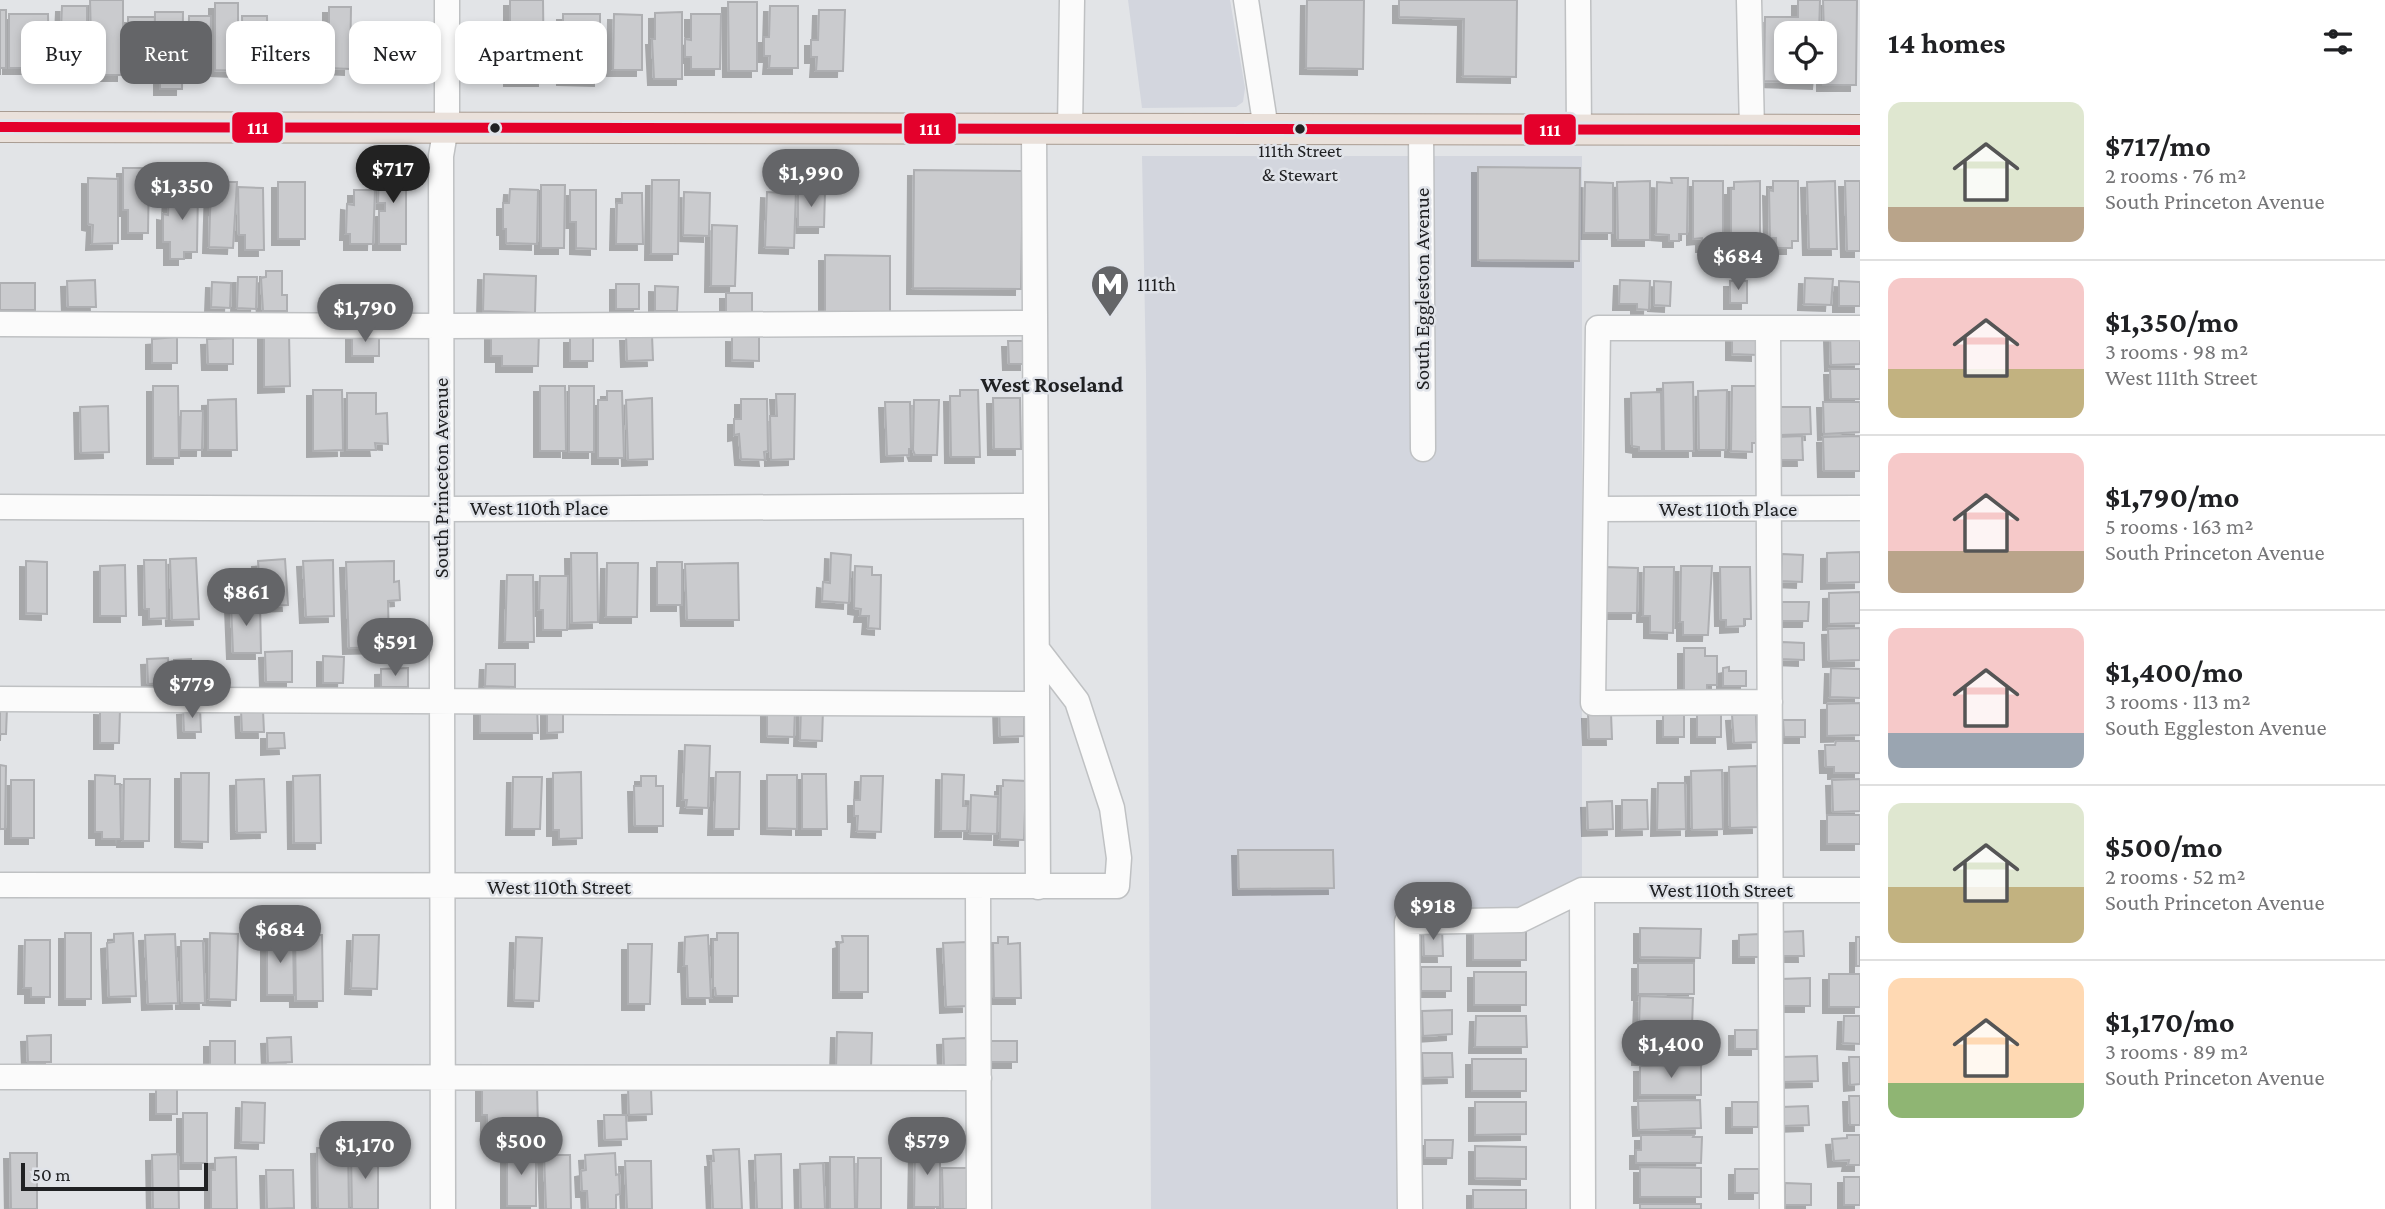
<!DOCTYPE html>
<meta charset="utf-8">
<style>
body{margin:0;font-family:"Crimson Pro",serif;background:#f2f2f2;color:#202124;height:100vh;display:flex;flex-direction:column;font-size:26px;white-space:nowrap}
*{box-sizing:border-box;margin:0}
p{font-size:23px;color:#757577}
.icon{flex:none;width:38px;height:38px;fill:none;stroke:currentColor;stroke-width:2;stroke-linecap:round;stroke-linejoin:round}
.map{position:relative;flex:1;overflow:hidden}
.panel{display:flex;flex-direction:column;background:#fff;width:525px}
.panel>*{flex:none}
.top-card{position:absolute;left:21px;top:21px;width:665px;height:63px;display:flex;gap:14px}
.controls{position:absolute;left:1774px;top:21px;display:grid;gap:14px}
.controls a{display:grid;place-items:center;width:63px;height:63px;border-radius:14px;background:#fff;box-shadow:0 4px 10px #0003;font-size:35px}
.scale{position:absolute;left:21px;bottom:18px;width:187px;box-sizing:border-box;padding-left:7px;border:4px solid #202123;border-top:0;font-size:19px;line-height:24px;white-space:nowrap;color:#202123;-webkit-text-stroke:5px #e0e3e9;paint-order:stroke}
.price{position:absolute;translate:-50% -60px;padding:0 16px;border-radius:24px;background:#646568;color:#fff;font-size:23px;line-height:46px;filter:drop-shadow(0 2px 4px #0008)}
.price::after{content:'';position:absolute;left:50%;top:42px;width:21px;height:16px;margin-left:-10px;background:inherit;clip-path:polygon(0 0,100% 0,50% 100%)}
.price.current{background:#222;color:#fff}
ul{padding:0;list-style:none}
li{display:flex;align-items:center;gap:21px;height:175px;padding:0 28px}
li+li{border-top:2px solid #e0e0e0}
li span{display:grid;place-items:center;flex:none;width:196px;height:140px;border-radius:14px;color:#555}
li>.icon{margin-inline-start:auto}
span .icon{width:84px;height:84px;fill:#fffc;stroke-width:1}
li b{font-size:30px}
h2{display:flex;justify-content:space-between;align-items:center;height:84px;padding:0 28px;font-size:30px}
.chip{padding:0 24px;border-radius:14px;background:#fff;box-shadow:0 4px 10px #0003;font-size:24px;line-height:63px}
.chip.current{background:#646568;color:#fff}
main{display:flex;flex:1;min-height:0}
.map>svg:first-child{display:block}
.built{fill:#d3d6de}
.building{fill:#cacbce;stroke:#aeafb2;stroke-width:2;filter:url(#shadow)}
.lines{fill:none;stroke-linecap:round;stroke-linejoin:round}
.minor-casing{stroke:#bfc1c3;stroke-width:27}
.major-casing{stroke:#a99c92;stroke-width:32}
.minor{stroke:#fbfbfb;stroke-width:24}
.major{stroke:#eae1db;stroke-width:30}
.bus-1-casing{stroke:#e0e3e9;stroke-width:16}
.bus-1{stroke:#e4002b;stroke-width:10}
.bus-dot{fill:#202123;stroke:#e0e3e9;stroke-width:2.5}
.labels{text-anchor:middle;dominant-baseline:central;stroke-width:5;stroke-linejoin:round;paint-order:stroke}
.bus-label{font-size:19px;fill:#202123;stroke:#e0e3e9}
.poi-label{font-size:21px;fill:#202123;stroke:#e0e3e9;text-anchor:start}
.street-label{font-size:21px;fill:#202123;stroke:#e0e3e9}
.neighbourhood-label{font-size:23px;font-weight:bold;fill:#202123;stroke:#e0e3e9}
.line-badge{stroke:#e0e3e9;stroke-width:2.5}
.badge-label{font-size:19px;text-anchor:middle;font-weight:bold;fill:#fff}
</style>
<main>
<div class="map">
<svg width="1860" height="1209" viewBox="0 0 1860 1209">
<defs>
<filter id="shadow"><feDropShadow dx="-6" dy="6" stdDeviation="0" flood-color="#0004"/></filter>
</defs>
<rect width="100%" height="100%" fill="#e2e4e7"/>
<path class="built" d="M1128,0H1230L1245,88L1243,102L1236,107L1142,108Z
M1142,156H1582V890L1521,920L1407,922L1410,1209H1151L1146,374Z"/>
<path class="building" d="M90,0H123V75H92Z
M510,0H543L544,80H510Z
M1307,0H1364L1363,69L1306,68Z
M1399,0H1517L1516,77L1463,76L1464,19L1399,17Z
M1798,0H1820L1819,33H1787V72H1819L1818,83L1764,81L1765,17H1798Z
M1823,0H1857L1856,85H1823V72H1825Z
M728,2H757V71H729Z
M215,3H238V71L215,70Z
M62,6H87V67H59V52H55V30H61Z
M770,6H798V68H769L770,56H764V37H769Z
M329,7H351L350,69L329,68V50L322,49V30H329Z
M0,10H6V68H0Z
M819,10H845L843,71H816L817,57H811V40H818Z
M155,12H183L182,89H160V69H154Z
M682,12V79H654L652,39H655V13Z
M9,14H48L49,68H9Z
M563,14H600V80L563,79Z
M614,14L642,15V70H613Z
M691,14H721L720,69H691V57H685V39L691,40Z
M189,16H211L210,68H188Z
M242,16H267L268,68H243Z
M128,17H155L154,68L128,69Z
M379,167H406V244H379V211H385V203H378Z
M1478,167L1580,168L1579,261L1478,260Z
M123,168H149L148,233H128V210H123Z
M914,170L1023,171L1021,289L913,288Z
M88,178L118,179V243L92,244L93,225L88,224Z
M1671,178H1688L1687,234H1679V241H1669V235L1656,234L1657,182L1672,183Z
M652,180H679L678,254H651Z
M1650,181V240H1618L1617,182Z
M1693,181H1723V240H1717V246H1702V238L1693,239Z
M1760,181V241H1755L1756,247H1740V241H1731V189H1734V182Z
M1773,181H1798V241H1792V248H1776V238H1770L1769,190L1773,191Z
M1835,181L1837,249H1809L1807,182Z
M1845,181H1860V251H1847Z
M211,182H237L233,248L209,247Z
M278,182H305V239H278Z
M1585,182L1613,183V233H1584Z
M783,184H792L791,190H796L794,248L765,247L767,192L783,193Z
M541,185H565L564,248H541Z
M238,187L263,188L264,250H245V235H239Z
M169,189H198L197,252H184V259H170V242H163V214L168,215Z
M510,189L538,190L537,244L506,243V229H503V203H509Z
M354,190H375L373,244H350V234H346L347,204L354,205Z
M570,190H596V249L576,248V222H570Z
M798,191H825L824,227H798Z
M684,192L710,193L709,236L683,235Z
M622,193H642L643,244H616L617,203H622Z
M712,225L737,226L735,286H711Z
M825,255L890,256V314L825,313Z
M266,271H282V295H287V311H263L261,278L266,277Z
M484,274L536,276L535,313L483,311Z
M238,277H257L256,309L237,308Z
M1805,278L1833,279L1831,305L1804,304Z
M95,280L96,307H68L67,281Z
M1620,280L1650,281L1649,310L1637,309V304H1619Z
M1654,281L1671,282L1670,306L1654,305Z
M1730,281H1747V303H1730Z
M1839,281L1860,282V306H1839Z
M212,282L231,283L230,308L211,307Z
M0,283H35V310H0Z
M616,284H639V309H616Z
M655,286L678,287L677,311H655Z
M726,293H752V313H726Z
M491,330L539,331L538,366H502V356H491Z
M264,331L289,332L290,386L264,387Z
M352,331L379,332V356H352Z
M1732,331H1757V355L1732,354Z
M1860,334V364L1831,365L1830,335Z
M626,335H652L653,360L627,361Z
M732,336L759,337V361L732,360Z
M177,337V363H152V339Z
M570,337H593V361H570Z
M233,338V364H208L207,339Z
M1008,341H1026V364H1009Z
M1830,369H1860V399H1831Z
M1693,382L1694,451H1664L1663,383Z
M153,386H178L179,458H153Z
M540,386H565L566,451H540Z
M569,386H594V452H569Z
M1732,386H1758L1757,443H1752V452L1731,451Z
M313,390H342L343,450L313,451Z
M960,390H978L980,457H951L950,396H960Z
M1727,390L1726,450H1699L1698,391Z
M607,391H622L624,458H598V400H607Z
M1661,392L1662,451H1639V447L1632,446L1631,393Z
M347,393H376V414L387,413L388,444L375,443L376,450H347Z
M776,394H795L794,459L771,460L770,416H777Z
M652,398L653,459L628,460L626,400Z
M993,398H1020L1021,449H994Z
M236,399L237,450H208V400Z
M741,399H767L768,451L764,452L765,460L741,459L739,434L734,435V419H741Z
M914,400H939L937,455H915L913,450Z
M885,402H910L911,449H909V455L887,456Z
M1823,402H1860V432L1824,434Z
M108,406L109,452L81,453L80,407Z
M1780,407H1810L1811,434L1780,435Z
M181,411H203L202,450H180Z
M1802,436L1803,460H1778L1777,437Z
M1860,436V471H1824L1823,437Z
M1860,552V582L1827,583V553Z
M571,553H597L598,622L572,623Z
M831,553L851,555L849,603L822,601L823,582L830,583Z
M1782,554L1803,555L1802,582L1781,581Z
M196,558L199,619L172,620L170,559Z
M285,559L288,605L261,606L258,561Z
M144,560H166L167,618L149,619V609H145Z
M333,560L334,616L306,617L303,561Z
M26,561L47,562V614L26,613Z
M394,561V582L399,581L400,600L388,601L389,647L349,648L346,562Z
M657,562H682V605H657Z
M607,563H638L637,617H606Z
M738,563L739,620H687L685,564Z
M125,565L126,616H100V566Z
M855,566L872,567V575H881L880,629L868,628L869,616H860L861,609L854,608Z
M1681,566H1712L1708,635H1683V622H1680Z
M1605,567L1638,568L1637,613H1605Z
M1644,567H1674L1673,633L1650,632V616H1643Z
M1720,567H1750L1751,619H1744V626L1726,627V620H1721Z
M507,575H533L534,642H505Z
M540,576H568L567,630H543V610H539Z
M1860,592V623L1829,624V593Z
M1782,602H1809L1808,621H1782Z
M260,603L261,653H233L231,604Z
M1860,628V660L1829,661L1828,629Z
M1782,642L1804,643V660L1781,659Z
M1684,648H1705V656H1717V685H1707V690H1684Z
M292,651V682H266L265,652Z
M323,656L344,657L343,683H323Z
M168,658L170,683L148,684L147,659Z
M191,659V683L174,684V660Z
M486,664H515V687L485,686Z
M1729,667V671H1746V686H1723V668Z
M408,668V687H381V669Z
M1831,668L1860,669V698L1830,697Z
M1860,703V735L1827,736V704Z
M999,705H1024V736L1000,737Z
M537,706L538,733H480V707Z
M200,707L201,732H184L183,709Z
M0,708H7L6,734H0Z
M547,708H563V732L547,733Z
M801,708L823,709L822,741L800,740Z
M100,709L120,710L119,743H100Z
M767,709H795L794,737L767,736Z
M263,710L264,732H242L241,711Z
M1588,713H1611L1612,739H1589Z
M1697,713H1721V737H1697Z
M1756,714L1757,742L1734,743L1732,715Z
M1663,715H1684V737H1663Z
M1783,720H1805V737H1784Z
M267,733H284L285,748L267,749Z
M1836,741H1860V773H1834V767H1826L1825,745H1835Z
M685,745L710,746L708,808L686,807L687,800H683Z
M0,765L6,766L5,829H0Z
M1757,766L1758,827L1730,828L1729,767Z
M1722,770L1723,829L1692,830L1691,771Z
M581,772L582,838L559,839V830H553V773Z
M716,772H740L739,829H714Z
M181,773H209L208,842L181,841Z
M802,774H826L827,829H802Z
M942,774L964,775L963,806H968L967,831H941Z
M95,775L115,776V784H120L121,839H102V832H95Z
M320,775L321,843H294L293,776Z
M767,775H797V829L767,828Z
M641,776H656V786H663V826H635L634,786H641Z
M861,776H883L881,832L857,831L858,816H854V800H860Z
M513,777H542L540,829H512Z
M124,779H150L149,841H123Z
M264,779L266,832L237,833L236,780Z
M1860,779V811L1833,812L1832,780Z
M11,780H34V838H11Z
M1003,780L1026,781L1024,840L1000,839L1001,786H1003Z
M1658,783H1685L1686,829L1657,830Z
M971,795L998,797L997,834L970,833Z
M1622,800H1647L1648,829L1622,830Z
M1612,801L1613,829L1588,830L1587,802Z
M1827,815H1860V844H1827Z
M1238,850H1333L1334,888L1239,889Z
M1442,928L1443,956H1424L1423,929Z
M1526,928V960H1473V929Z
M1640,928L1701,929L1700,958L1640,957Z
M1803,931L1804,956H1779L1778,932Z
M65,933H91V999H65Z
M133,933L136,996L109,997L107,943L114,942V934Z
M210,933L238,934L236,1000L209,999Z
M717,933H738V996H716L715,988H713V940H717Z
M175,934L178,1003L148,1004L145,935Z
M267,934H293L294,995H267Z
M1760,934V957H1739V935Z
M295,935H322L323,1001H296Z
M353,935H379L377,989L351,988Z
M708,935L711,998H688L687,966H684L685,937Z
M842,936H868V992H839V943L843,942Z
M516,937L542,938L539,1001L514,1000Z
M998,937H1008V944L1020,943L1021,998H994L993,943H998Z
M1856,937H1860V966H1856Z
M25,940H50V997H31V988H24Z
M181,941H203L205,1003H182Z
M967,942L968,1006L946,1007L943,943Z
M628,944H652L650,1004H628Z
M1638,963H1694V994H1638Z
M1421,967H1451V991H1421Z
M1474,972H1526V1005H1474Z
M1829,974H1860V1007H1829Z
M1810,978V1006H1781L1780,979Z
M1640,996L1693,998L1692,1027L1639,1026Z
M1452,1010V1034L1423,1036L1422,1011Z
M1476,1016H1526L1527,1047H1475Z
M1844,1016H1860V1044L1843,1043Z
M1735,1030H1757V1049H1735Z
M837,1032L872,1033L871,1069L836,1068Z
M1639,1032H1694V1059H1638Z
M51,1035V1062H28L27,1036Z
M291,1037L292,1062L268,1063L267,1038Z
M966,1038L967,1065L944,1066L943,1039Z
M210,1041H235V1067L210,1066Z
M990,1041H1017V1062H990Z
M1422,1053H1452L1453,1077L1423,1078Z
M1817,1056L1818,1081L1783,1082L1782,1057Z
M1849,1057H1860V1084L1850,1085Z
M1472,1059H1526V1091H1472Z
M1701,1065V1095H1640V1066Z
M482,1086H537L538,1130L487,1131V1115H482Z
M156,1088H177V1114H156Z
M651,1088L652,1114L629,1115L628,1089Z
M1849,1096H1860V1125H1850Z
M1700,1100L1701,1128L1639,1130L1638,1101Z
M242,1102L265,1103L264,1143L241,1142Z
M1475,1102H1526V1134L1475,1135Z
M1732,1102H1758V1127H1732Z
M1808,1106L1809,1125L1783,1126L1782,1107Z
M183,1113H207V1163H183Z
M604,1115H626L627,1139L605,1140Z
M1641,1135H1694L1693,1137H1702L1701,1163H1636V1150H1641Z
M1847,1135H1860V1165H1848L1849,1160L1834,1161L1832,1139L1847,1138Z
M1425,1140H1453L1452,1158H1425Z
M1475,1146L1526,1147V1179L1475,1178Z
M348,1147L349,1209H318L317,1148Z
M915,1147H940V1207H914Z
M507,1149H536V1206H507Z
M739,1149L742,1209H713L711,1161H714L713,1150Z
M378,1152V1209H352L351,1153Z
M10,1153H37V1209H11Z
M615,1153L616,1175L619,1174L620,1194L616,1195V1209H588L587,1191H582L581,1171L586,1170L585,1155Z
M178,1154L179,1209H153L152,1155Z
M781,1154L782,1209H757L755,1155Z
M544,1155H570L571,1209H546Z
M236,1157L237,1209H211V1170H215V1158Z
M830,1157H854L855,1209H830Z
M858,1158H881V1209H857Z
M625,1161H651L652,1209H627Z
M823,1163L825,1209H801L800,1164Z
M1640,1167L1701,1168V1197H1640Z
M942,1168H968L969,1209H943Z
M1735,1169H1759V1193H1735Z
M266,1170H293L294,1208L267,1209Z
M1844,1177H1860V1205H1844Z
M1785,1183L1811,1184V1205H1785Z
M1473,1190H1526V1209H1473Z
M1640,1204H1701V1209H1640Z"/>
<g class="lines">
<defs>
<path id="minor" d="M1246,0L1266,129
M1578,0L1579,130
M1749,0L1752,130
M1034,129L1038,887
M1070,129L1072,0
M1421,129L1423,449
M0,324L441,326L1035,323
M1768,328L1772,1209
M0,507L442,509L1035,506
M1596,509L1860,508
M0,699L1037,704
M1770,702L1593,703L1598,328H1860
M0,885L1117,886L1119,858L1112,808L1077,701L1037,649
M978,887L979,1209
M1582,890L1583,1209
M0,1077L979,1078
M443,1209L441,156L447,121V0
M1410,1209L1407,922L1521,920L1582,890H1860"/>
<path id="major" d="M0,127L1860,130"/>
</defs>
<use href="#minor" class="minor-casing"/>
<use href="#major" class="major-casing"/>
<use href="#minor" class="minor"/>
<use href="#major" class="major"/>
<defs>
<path id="bus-1" d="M0,127L1860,130"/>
</defs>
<use href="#bus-1" class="bus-1-casing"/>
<use href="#bus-1" class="bus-1"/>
</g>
<defs>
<symbol id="metro-pin" viewBox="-11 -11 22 30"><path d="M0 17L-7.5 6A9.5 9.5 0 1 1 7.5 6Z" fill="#646568" stroke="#e0e3e9"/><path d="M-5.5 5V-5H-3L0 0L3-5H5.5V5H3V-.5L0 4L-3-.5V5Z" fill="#fff"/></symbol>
</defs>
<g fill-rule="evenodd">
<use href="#metro-pin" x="1088" y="262" width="44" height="60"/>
</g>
<g class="bus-dot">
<circle cx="495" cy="128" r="6"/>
<circle cx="1300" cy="129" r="6"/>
</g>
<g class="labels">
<g class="bus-label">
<text x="1300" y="150">111th Street<tspan x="1300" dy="24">&amp; Stewart</tspan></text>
</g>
<g class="poi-label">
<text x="1137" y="284">111th</text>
</g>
<g class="street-label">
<text transform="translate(1422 289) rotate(-90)">South Eggleston Avenue</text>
<text transform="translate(441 478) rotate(-90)">South Princeton Avenue</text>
<text x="539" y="508">West 110th Place</text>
<text x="1728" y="509">West 110th Place</text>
<text x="559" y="887">West 110th Street</text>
<text x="1721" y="890">West 110th Street</text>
</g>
<g class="neighbourhood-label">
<text x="1052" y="384">West Roseland</text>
</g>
</g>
<g class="line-badge">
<rect x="231" y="111" width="53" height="33" rx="7" fill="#e4002b"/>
<rect x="903" y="112" width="54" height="33" rx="7" fill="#e4002b"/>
<rect x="1523" y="113" width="54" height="33" rx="7" fill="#e4002b"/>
</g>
<g class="badge-label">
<text x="258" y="134">111</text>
<text x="930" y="135">111</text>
<text x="1550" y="136">111</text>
</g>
</svg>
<div class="controls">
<a><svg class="icon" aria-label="locate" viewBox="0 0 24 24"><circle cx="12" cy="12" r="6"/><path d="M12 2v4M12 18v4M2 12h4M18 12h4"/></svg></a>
</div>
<div class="scale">50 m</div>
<b class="price current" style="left:393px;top:205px">$717</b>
<b class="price" style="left:811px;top:209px">$1,990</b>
<b class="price" style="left:182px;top:222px">$1,350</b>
<b class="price" style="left:1738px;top:292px">$684</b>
<b class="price" style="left:365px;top:344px">$1,790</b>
<b class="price" style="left:246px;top:628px">$861</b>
<b class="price" style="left:395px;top:678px">$591</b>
<b class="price" style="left:192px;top:720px">$779</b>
<b class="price" style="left:1433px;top:942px">$918</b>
<b class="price" style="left:280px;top:965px">$684</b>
<b class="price" style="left:1671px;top:1080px">$1,400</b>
<b class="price" style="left:521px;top:1177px">$500</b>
<b class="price" style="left:927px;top:1177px">$579</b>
<b class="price" style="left:365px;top:1181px">$1,170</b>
<div class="top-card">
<a class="chip">Buy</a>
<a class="chip current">Rent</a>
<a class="chip">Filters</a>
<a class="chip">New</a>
<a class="chip">Apartment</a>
</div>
</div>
<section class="panel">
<h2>14 homes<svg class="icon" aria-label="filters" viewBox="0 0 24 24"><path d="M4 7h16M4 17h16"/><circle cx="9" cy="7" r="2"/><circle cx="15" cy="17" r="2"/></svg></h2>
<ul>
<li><span style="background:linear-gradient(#dfe7d0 75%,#b9a48a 0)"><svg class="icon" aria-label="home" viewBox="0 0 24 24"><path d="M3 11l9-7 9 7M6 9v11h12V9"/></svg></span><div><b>$717/mo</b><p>2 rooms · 76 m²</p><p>South Princeton Avenue</p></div></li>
<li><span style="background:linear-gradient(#f6c9c9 65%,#c2b280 0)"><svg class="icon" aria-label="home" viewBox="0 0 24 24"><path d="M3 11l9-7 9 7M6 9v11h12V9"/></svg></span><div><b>$1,350/mo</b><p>3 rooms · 98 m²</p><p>West 111th Street</p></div></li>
<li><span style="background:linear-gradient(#f6c9c9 70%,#b9a48a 0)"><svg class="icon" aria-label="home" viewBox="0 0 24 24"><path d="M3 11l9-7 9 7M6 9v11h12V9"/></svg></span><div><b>$1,790/mo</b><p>5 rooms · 163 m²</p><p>South Princeton Avenue</p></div></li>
<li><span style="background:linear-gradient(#f6c9c9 75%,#9aa5b1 0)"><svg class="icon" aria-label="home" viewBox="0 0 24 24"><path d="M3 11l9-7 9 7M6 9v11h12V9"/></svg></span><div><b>$1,400/mo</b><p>3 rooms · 113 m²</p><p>South Eggleston Avenue</p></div></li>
<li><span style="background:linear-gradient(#dfe7d0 60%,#c2b280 0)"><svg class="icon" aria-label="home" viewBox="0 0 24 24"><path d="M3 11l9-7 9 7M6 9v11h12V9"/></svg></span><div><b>$500/mo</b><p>2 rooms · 52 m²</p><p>South Princeton Avenue</p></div></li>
<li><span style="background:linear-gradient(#ffd9b3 75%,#8fb573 0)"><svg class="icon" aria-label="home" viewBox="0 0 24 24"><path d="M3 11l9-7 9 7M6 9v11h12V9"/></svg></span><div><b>$1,170/mo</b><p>3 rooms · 89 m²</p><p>South Princeton Avenue</p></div></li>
</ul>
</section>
</main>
